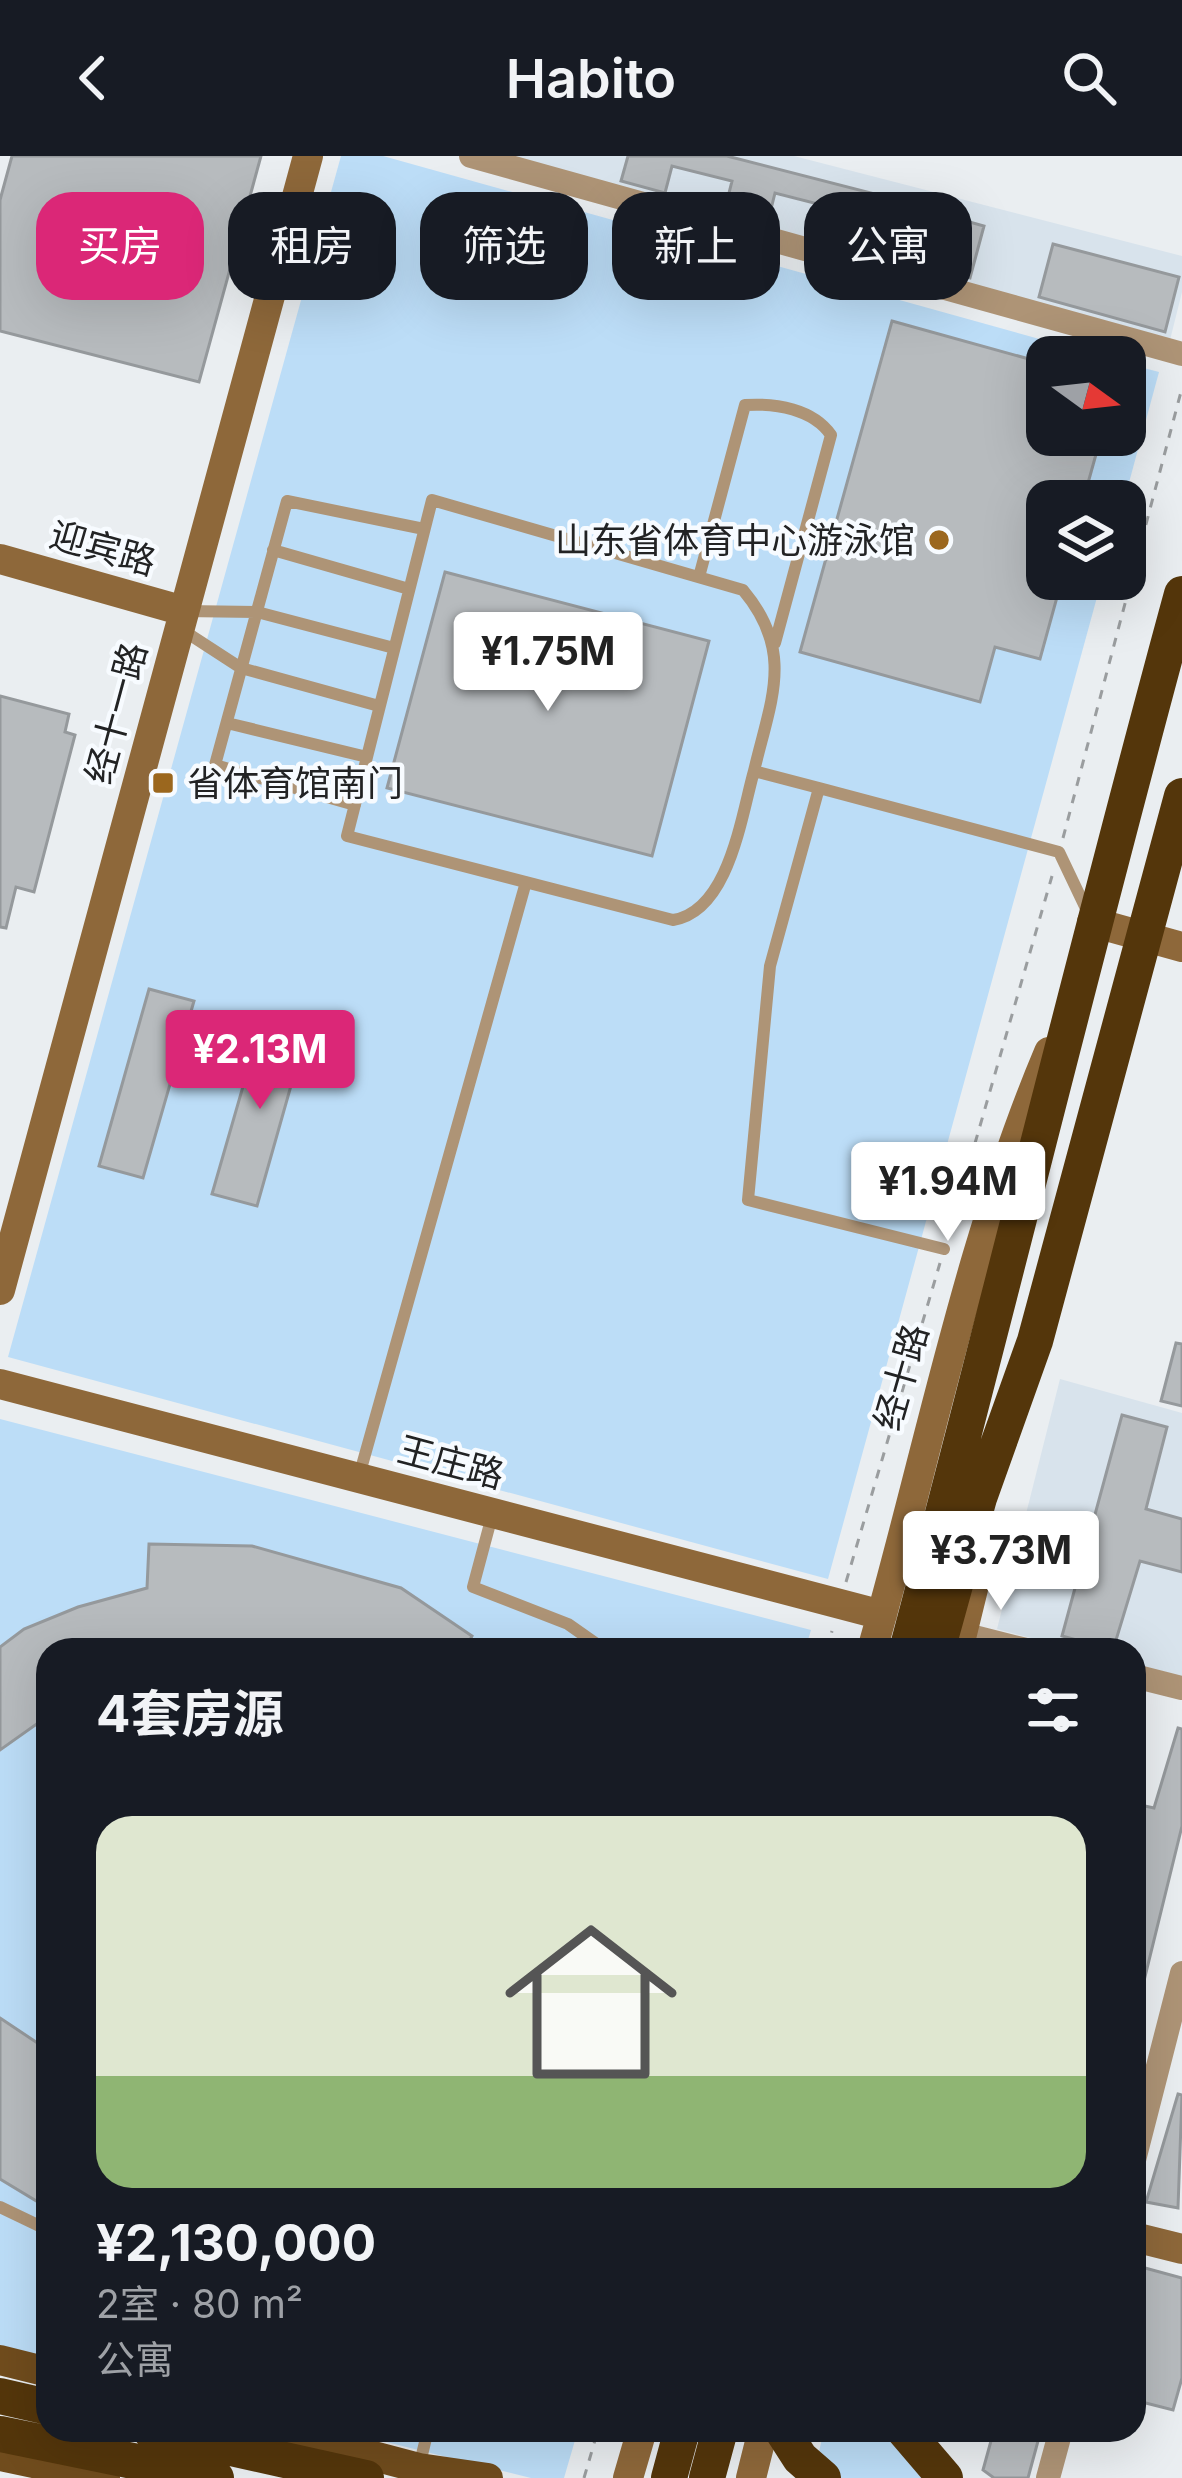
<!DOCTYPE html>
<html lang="zh">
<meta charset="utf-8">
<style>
body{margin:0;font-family:Inter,"Noto Sans SC",sans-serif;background:#20242c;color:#f1f3f6;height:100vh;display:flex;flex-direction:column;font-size:45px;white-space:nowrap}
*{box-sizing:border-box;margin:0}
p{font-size:39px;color:#9ea1a6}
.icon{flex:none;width:66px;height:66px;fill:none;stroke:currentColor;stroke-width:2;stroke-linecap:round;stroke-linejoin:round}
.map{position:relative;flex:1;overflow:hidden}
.sheet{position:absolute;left:36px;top:1482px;width:1110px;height:804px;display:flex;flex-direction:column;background:#171b24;border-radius:36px;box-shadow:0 12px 48px #0002}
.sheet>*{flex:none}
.top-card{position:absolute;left:36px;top:36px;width:1110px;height:108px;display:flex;gap:24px}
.needle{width:78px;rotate:105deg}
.fabs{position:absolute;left:1026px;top:180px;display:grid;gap:24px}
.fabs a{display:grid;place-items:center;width:120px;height:120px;border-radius:24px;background:#171b24;box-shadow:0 12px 48px #0002;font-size:60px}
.price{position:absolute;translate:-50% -102px;padding:0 27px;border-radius:12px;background:#fff;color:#222;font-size:39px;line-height:78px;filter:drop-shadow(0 3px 6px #0008)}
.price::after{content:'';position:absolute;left:50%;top:72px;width:36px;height:27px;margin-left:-18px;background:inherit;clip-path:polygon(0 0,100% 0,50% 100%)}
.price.current{background:#db2777;color:#fff}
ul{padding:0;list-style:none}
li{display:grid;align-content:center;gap:24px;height:636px;padding:0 60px}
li+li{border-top:3px solid #363941}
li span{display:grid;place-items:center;height:372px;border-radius:36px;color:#555}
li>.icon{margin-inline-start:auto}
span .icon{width:216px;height:216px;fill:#fffc;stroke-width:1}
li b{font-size:51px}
h2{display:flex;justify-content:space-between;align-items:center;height:144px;padding:0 60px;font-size:51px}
.pill{padding:0 42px;border-radius:36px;background:#171b24;box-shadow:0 12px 48px #0002;font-size:42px;line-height:108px}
.pill.current{background:#db2777;color:#fff}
header{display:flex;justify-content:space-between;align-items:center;height:156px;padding:0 60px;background:#171b24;font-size:54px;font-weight:600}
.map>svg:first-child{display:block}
.built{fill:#d8e3ec}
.green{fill:#bcddf7}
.building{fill:#b7bbbe;stroke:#95999c;stroke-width:3}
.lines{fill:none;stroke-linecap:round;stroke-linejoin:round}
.path{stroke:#9a9d9f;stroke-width:3;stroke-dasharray:9 9;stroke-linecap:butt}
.lane{stroke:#ae9476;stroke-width:12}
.street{stroke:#ae9476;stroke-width:24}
.secondary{stroke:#8e683a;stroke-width:30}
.primary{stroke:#704c1d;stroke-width:30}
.highway{stroke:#54360b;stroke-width:36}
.poi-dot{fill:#9b671e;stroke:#f7fbff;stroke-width:4.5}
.labels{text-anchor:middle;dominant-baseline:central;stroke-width:9;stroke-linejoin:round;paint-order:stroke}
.poi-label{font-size:36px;fill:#222324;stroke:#f7fbff;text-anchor:end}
.street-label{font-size:36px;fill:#222324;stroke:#f7fbff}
</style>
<header><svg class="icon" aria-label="back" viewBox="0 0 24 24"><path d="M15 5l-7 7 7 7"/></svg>Habito<svg class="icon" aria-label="search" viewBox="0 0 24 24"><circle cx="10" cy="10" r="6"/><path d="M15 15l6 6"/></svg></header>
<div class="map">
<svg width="1182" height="2322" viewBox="0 0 1182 2322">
<rect width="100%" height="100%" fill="#eaeef1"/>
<path class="built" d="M501,0H794L1182,100V136L1170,184Z
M1060,1223L1182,1257V1521L1134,1509V1494H1077L997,1473Z"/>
<path class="green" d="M341,0H383L1104,201H1047V279H1125V207L1159,216L1124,345H1047V423H1102L828,1423L8,1201Z
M0,1263L811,1474L805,1494H48V2202L0,2190Z
M338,2274H578L564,2322H531Z
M824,2274H926L958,2322H813Z"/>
<path class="building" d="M12,0H261L199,226L0,175V44Z
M628,0H727L875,38L861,92L818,80L826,50L775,37L768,65L725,53L732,25L672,10L665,37L621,25Z
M941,58L984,70L970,122L927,110L934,85L911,79L916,60L939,66Z
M1053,88L1179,121L1165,176L1039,141Z
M892,165L1047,208V279L1100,284L1083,345H1047V423H1062L1040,503L995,491L980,546L800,496Z
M445,416L709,485L652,700L387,632Z
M0,540L69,558L65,576L75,579L34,736L16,731L6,772L0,771Z
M149,833L194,845L143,1022L99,1010Z
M263,861L307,873L257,1050L212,1038Z
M1176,1187L1182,1188V1250L1161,1245Z
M1122,1259L1167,1271L1146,1353L1182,1363V1416L1140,1405L1113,1494L1062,1480Z
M149,1388L252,1390L401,1432L472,1480L465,1494H48V1560L0,1594V1491L24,1473L78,1451L147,1432Z
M1178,1572L1182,1573V1670L1140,1841L1134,1840V1692L1145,1650L1154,1652Z
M0,1862L48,1894V2052L0,2023Z
M1178,1938L1182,1939L1178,2052L1146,2046Z
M1134,2109L1182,2122V2222L1173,2254L1134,2244Z
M994,2274H1041L1028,2322H994L983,2314Z"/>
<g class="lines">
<path class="path" d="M1063,682L1182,232
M950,1074L1052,720
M846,1426L940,1107
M827,1494L832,1475
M584,2322L598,2274"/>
<path class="lane" d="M273,394L409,433
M699,421L745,249C776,247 813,253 831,279L775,487
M184,455L257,456L394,492
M181,473L241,512L379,550
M227,567L367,601
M754,615C741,661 729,755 673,764L347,680L432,344L743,434C795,496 771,543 754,615L819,632
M355,649L215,609L287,345L424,373
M944,1093L748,1044L770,810L819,632L1059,696L1089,759
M359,1320L526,726
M492,1360L473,1431L568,1468L605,1494
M0,2051L48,2074
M419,2311L428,2274"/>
<path class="street" d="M471,0L1182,198
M962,1478L1026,1494
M1134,1520L1182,1532
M1134,2004L1182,1817
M1048,2322L1061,2274"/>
<path class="secondary" d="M0,403L184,455
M1092,766L1182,791
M0,1134L308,0
M0,1228L882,1459
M872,1494C929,1295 968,1088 1049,896
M958,1494L988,1372
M1134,2081L1182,2093
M628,2322L642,2274
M751,2322L763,2274"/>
<path class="primary" d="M0,2204L48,2216
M275,2274L419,2312L488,2322
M0,2300L105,2322"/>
<path class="highway" d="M907,1494C1001,1142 1086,789 1182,438
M937,1494L979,1342L1035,1185L1182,640
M0,2240L48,2251
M150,2274L366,2322
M782,2274L800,2302L823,2322
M904,2274L945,2322
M0,2278L216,2322
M669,2322L682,2274
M707,2322L720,2274"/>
</g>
<g class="poi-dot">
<circle cx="939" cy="384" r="12"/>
<rect x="151" y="615" width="24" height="24" rx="6"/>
</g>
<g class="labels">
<g class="poi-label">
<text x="915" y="384">山东省体育中心游泳馆</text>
<text x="187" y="627" text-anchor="start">省体育馆南门</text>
</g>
<g class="street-label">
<text transform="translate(103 392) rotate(16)">迎宾路</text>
<text transform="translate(116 557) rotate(-75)">经十一路</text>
<text transform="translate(901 1221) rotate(-74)">经十路</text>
<text transform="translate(451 1306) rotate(15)">王庄路</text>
</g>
</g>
</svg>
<div class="fabs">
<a><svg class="needle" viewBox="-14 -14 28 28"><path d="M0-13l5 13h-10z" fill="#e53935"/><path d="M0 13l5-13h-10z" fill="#9ea1a6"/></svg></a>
<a><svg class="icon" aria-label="layers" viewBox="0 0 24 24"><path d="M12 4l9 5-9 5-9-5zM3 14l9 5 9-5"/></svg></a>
</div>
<b class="price" style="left:548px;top:558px">¥1.75M</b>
<b class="price current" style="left:260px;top:956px">¥2.13M</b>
<b class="price" style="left:948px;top:1088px">¥1.94M</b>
<b class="price" style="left:1001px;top:1457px">¥3.73M</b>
<div class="top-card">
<a class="pill current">买房</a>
<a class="pill">租房</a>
<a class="pill">筛选</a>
<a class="pill">新上</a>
<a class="pill">公寓</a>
</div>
<section class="sheet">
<h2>4套房源<svg class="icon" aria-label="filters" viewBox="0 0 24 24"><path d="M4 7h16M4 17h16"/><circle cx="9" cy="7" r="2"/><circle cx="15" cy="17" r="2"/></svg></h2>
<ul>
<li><span style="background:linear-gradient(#dfe7d0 70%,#8fb573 0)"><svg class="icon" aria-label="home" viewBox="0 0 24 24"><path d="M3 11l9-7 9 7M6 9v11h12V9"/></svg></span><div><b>¥2,130,000</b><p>2室 · 80 m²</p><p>公寓</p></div></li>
</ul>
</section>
</div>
